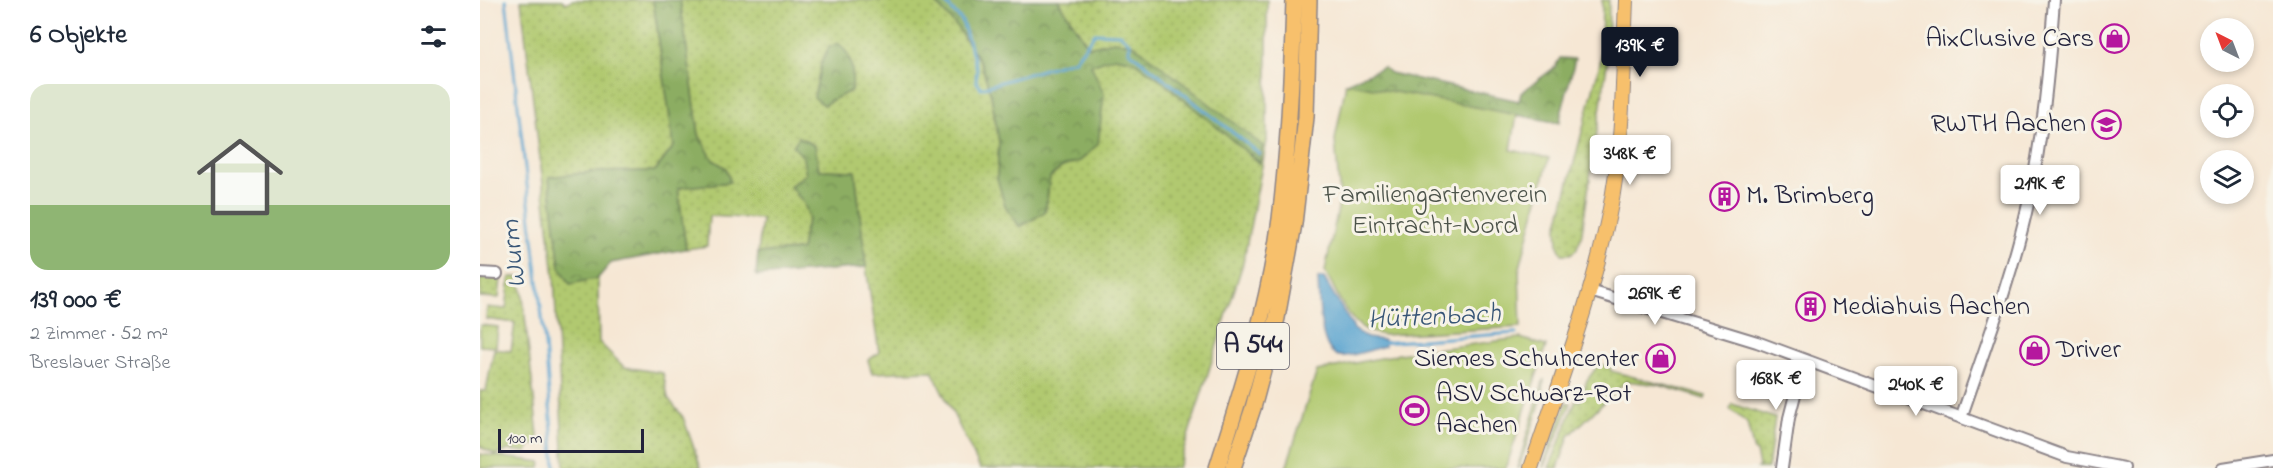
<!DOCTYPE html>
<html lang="de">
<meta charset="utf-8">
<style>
body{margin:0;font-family:"Indie Flower",sans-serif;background:#f2f2f3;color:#1f2937;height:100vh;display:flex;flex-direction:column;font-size:22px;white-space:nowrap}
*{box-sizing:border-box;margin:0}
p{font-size:20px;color:#747a83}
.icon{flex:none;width:33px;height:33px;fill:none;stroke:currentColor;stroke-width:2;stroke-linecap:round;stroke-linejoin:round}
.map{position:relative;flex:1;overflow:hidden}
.side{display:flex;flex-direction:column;background:#fff;width:480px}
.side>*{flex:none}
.needle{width:39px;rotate:318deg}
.fabs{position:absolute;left:1720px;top:18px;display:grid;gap:12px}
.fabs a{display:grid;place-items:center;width:54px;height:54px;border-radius:50%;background:#fff;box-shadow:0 3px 9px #0003;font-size:30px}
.scale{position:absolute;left:18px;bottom:15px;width:146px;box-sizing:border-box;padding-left:6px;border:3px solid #22223b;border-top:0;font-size:16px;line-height:21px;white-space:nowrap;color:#22223b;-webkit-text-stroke:4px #f7f3e8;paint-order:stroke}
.price{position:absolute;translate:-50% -51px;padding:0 14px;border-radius:6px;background:#fff;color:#222;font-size:20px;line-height:39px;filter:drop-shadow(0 2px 3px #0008)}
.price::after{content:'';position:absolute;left:50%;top:36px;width:18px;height:14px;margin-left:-9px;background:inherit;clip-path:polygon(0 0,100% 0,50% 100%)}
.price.current{background:#111827;color:#fff}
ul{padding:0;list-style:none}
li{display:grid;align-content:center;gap:12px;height:318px;padding:0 30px}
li+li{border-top:2px solid #e0e1e3}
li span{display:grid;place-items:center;height:186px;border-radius:18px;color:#555}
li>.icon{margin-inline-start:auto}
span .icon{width:108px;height:108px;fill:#fffc;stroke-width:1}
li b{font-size:26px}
h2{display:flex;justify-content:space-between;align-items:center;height:72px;padding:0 30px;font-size:26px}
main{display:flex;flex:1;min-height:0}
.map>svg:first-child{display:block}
.grass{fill:url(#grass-dots);stroke:#6a7655;stroke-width:1.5}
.forest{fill:url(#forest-crowns);stroke:#57684e;stroke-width:1.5}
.garden{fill:#b1c96f;stroke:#6a7655;stroke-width:1.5}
.water{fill:#57a2cf;stroke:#3c6285;stroke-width:1.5}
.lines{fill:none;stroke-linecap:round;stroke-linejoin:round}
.stream{stroke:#57a2cf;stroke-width:3}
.minor-casing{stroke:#8c8488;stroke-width:14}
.major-casing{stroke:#8c8488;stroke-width:16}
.highway-casing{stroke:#8c8488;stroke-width:18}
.minor{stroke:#fff;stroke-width:10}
.major{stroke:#f7c06c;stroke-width:14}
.highway{stroke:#f7c06c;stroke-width:15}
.labels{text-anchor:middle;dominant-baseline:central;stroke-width:6;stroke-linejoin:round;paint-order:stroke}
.shield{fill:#f7f3e8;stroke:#62616f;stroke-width:1.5}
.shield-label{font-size:26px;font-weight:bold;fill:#22223b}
.poi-label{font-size:27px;fill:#22223b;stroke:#f7f3e8;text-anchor:start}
.park-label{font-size:27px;fill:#4d544b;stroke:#f7f3e8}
.water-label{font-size:28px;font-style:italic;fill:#375576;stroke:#f7f3e8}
</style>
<main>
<section class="side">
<h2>6 Objekte<svg class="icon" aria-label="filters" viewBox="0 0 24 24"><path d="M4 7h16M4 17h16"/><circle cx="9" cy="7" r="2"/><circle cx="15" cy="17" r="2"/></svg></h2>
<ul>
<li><span style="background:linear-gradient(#dfe7d0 65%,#8fb573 0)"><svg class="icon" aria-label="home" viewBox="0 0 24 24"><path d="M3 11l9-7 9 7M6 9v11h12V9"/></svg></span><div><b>139 000 €</b><p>2 Zimmer · 52 m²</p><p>Breslauer Straße</p></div></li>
</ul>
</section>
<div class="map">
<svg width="1793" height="468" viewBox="0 0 1793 468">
<defs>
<pattern id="grass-dots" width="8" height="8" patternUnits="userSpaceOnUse" patternTransform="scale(1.5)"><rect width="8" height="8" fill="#b1c96f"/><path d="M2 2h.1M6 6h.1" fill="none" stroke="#98ac61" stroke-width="1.8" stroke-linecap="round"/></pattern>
<pattern id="forest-crowns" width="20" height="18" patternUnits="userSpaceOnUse" patternTransform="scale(1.5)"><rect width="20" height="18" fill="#8cad62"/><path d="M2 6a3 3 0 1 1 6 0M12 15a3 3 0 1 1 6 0" fill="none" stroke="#728c52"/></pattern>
</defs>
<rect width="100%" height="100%" fill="#f7f3e8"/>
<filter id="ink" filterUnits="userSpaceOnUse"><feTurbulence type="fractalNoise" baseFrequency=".0167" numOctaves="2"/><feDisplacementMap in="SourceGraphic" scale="12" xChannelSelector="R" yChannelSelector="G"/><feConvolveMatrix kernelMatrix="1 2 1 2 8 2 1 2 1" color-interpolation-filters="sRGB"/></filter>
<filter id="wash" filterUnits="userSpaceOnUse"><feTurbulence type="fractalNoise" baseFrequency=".008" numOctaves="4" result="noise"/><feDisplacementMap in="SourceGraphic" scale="24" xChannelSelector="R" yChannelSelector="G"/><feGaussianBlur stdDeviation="1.35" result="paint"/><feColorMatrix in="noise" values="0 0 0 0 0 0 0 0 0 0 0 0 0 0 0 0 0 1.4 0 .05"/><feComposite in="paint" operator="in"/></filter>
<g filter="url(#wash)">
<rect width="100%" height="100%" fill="#f6e7d4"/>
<path class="grass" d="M41,0H82L85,3L93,0H173L194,146L175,171L112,172L69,178L80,267L90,284L118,278L119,342L144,367L183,373L188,398L203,417L221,468H84L74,276Z
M200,0H453L477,27L501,63L511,95L519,142L517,178L565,212L570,177L582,167L600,161L624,94L610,64L634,57L651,60L678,78L780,163L782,146L634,41L609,47L578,0H787V141L763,263L698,468H500L452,371L392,373L388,360L399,353L386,267L375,171L339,170L335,146L319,137L326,174L310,186L324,203L329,218L324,232L321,250L278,253L282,219L229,216L227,246L206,249L198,187L249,182L246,168L233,160L219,135Z
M1122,0H1129L1128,58L1101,238L1096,250L1090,254H1082L1078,246L1077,228L1121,59Z
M30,277H38L42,288L59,445L51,444L47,452L29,450L16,455L0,447V391H6L14,349L31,351L35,323L6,319L7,307L26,309Z
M0,278L21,279L19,298L0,297Z
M1119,364L1130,367L1131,371L1226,396L1225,399L1179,385L1146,381L1089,436L1078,468H1069L1096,400L1100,401L1107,380Z
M1064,379L1063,394L1039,468H1037Z
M1087,402L1091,403L1064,468L1065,460Z
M1252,404L1295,418L1288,468H1277L1279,466L1276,452H1274L1267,423L1250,409Z"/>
<path class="forest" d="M173,0H200L219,135L233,160L246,168L250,182L198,188L206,249L131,263L118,278L90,284L80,267L69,177L112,172L175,171L194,146Z
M453,0H578L608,47L634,41L653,44L783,146L780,163L678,78L652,60L634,57L611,65L624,94L618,144L600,161L582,167L570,177L565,212L540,227L525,206L517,178L519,142L511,95L501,63L477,27Z
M358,43C373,55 373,72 372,90L343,105L334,97L342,60L349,47Z
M1080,58L1095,59L1079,123L866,83L903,67L910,73L1039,101L1041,93L1075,67Z
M319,137L335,146L339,170L375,171L386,267L276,276L278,253L321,250L324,232L329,218L324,203L310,186L326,174L323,157L313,146Z"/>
<path class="garden" d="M866,83L1037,115L1031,150L1069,158L1039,271L1041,327L904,335C868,331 861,299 845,271L860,199L855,140Z
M0,325L18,327L16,347L0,346Z
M1040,338L1066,346L1026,468H806L837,371L919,354Z
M0,454L61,462L60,468H0Z"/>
<path class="water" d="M838,278H844L874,329L887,338L904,340L905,346C893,349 869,358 859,356C838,352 839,296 838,278Z"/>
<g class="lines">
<path class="stream" d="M26,0L65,344L75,468
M463,0L482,21L497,69L496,81L501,88L595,60L615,33L640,34L650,43L649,51L780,154
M900,343L1036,333"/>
</g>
</g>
<g filter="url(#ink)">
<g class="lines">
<defs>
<path id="minor" d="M0,273L17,274
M1110,291L1277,342L1587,457L1644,468
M1481,418C1505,348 1532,277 1548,204C1563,138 1569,68 1574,0
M1302,468L1309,418L1324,360
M1743,468L1793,460"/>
<path id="major" d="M1051,468C1079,384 1111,301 1129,214C1144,144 1143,72 1146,0"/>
<path id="highway" d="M737,468C763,387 789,304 800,219C809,146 812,73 814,0
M753,468L773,408L797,318L814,224L826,117L829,0"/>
</defs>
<use href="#minor" class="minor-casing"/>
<use href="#major" class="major-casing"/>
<use href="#highway" class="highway-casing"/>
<use href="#minor" class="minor"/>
<use href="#major" class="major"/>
<use href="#highway" class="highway"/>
</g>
</g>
<defs>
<symbol id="shop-ring" viewBox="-11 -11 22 22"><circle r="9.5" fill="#f7f3e8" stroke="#b5179e" stroke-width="1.5"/><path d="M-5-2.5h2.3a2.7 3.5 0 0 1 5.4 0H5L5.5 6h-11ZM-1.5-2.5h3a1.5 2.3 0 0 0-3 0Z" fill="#b5179e"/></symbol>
<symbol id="university-ring" viewBox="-11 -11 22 22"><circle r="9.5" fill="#f7f3e8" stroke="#b5179e" stroke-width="1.5"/><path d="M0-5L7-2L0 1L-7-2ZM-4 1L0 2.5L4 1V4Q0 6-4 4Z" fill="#b5179e"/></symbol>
<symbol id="building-ring" viewBox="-11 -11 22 22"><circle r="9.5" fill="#f7f3e8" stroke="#b5179e" stroke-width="1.5"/><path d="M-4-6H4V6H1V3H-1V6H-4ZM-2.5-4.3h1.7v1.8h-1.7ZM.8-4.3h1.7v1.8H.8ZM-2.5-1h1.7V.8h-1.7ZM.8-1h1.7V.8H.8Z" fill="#b5179e"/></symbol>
<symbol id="stadium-ring" viewBox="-11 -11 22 22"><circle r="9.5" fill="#f7f3e8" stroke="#b5179e" stroke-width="1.5"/><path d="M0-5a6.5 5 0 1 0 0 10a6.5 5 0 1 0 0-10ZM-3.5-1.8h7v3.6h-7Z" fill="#b5179e"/></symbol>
</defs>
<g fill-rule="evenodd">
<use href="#shop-ring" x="1618" y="22" width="33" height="33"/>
<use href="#university-ring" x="1610" y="108" width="33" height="33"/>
<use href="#building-ring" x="1228" y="180" width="33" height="33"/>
<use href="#building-ring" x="1314" y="290" width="33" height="33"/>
<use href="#shop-ring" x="1538" y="334" width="33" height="33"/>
<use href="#shop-ring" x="1164" y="342" width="33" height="33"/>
<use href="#stadium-ring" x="918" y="394" width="33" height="33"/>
</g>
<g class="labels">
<rect class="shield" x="737" y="323" width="72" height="46" rx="4.5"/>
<g class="shield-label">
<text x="773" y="346">A 544</text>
</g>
<g class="poi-label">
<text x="1614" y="39" text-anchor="end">AixClusive Cars</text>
<text x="1606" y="124" text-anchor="end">RWTH Aachen</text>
<text x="1266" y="196">M. Brimberg</text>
<text x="1352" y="307">Mediahuis Aachen</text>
<text x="1576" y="350">Driver</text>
<text x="1159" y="359" text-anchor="end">Siemes Schuhcenter</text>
<text x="956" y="394">ASV Schwarz-Rot<tspan x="956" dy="31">Aachen</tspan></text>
</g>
<g class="park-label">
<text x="955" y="195">Familiengartenverein<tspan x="955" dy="31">Eintracht-Nord</tspan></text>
</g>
<g class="water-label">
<text transform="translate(35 254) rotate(-96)">Wurm</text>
<text transform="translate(954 318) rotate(-3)">Hüttenbach</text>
</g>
</g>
</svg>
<div class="fabs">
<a><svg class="needle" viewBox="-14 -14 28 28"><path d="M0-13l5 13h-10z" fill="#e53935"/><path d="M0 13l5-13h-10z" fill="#747a83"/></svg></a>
<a><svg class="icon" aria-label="locate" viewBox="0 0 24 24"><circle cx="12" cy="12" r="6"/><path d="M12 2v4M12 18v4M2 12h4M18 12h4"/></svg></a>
<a><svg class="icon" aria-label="layers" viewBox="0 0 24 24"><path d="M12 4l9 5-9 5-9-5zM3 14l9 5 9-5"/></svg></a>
</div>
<div class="scale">100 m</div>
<b class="price current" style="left:1160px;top:78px">139K €</b>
<b class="price" style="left:1150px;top:186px">348K €</b>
<b class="price" style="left:1560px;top:216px">219K €</b>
<b class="price" style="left:1175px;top:326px">269K €</b>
<b class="price" style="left:1296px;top:411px">168K €</b>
<b class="price" style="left:1436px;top:417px">240K €</b>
</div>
</main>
